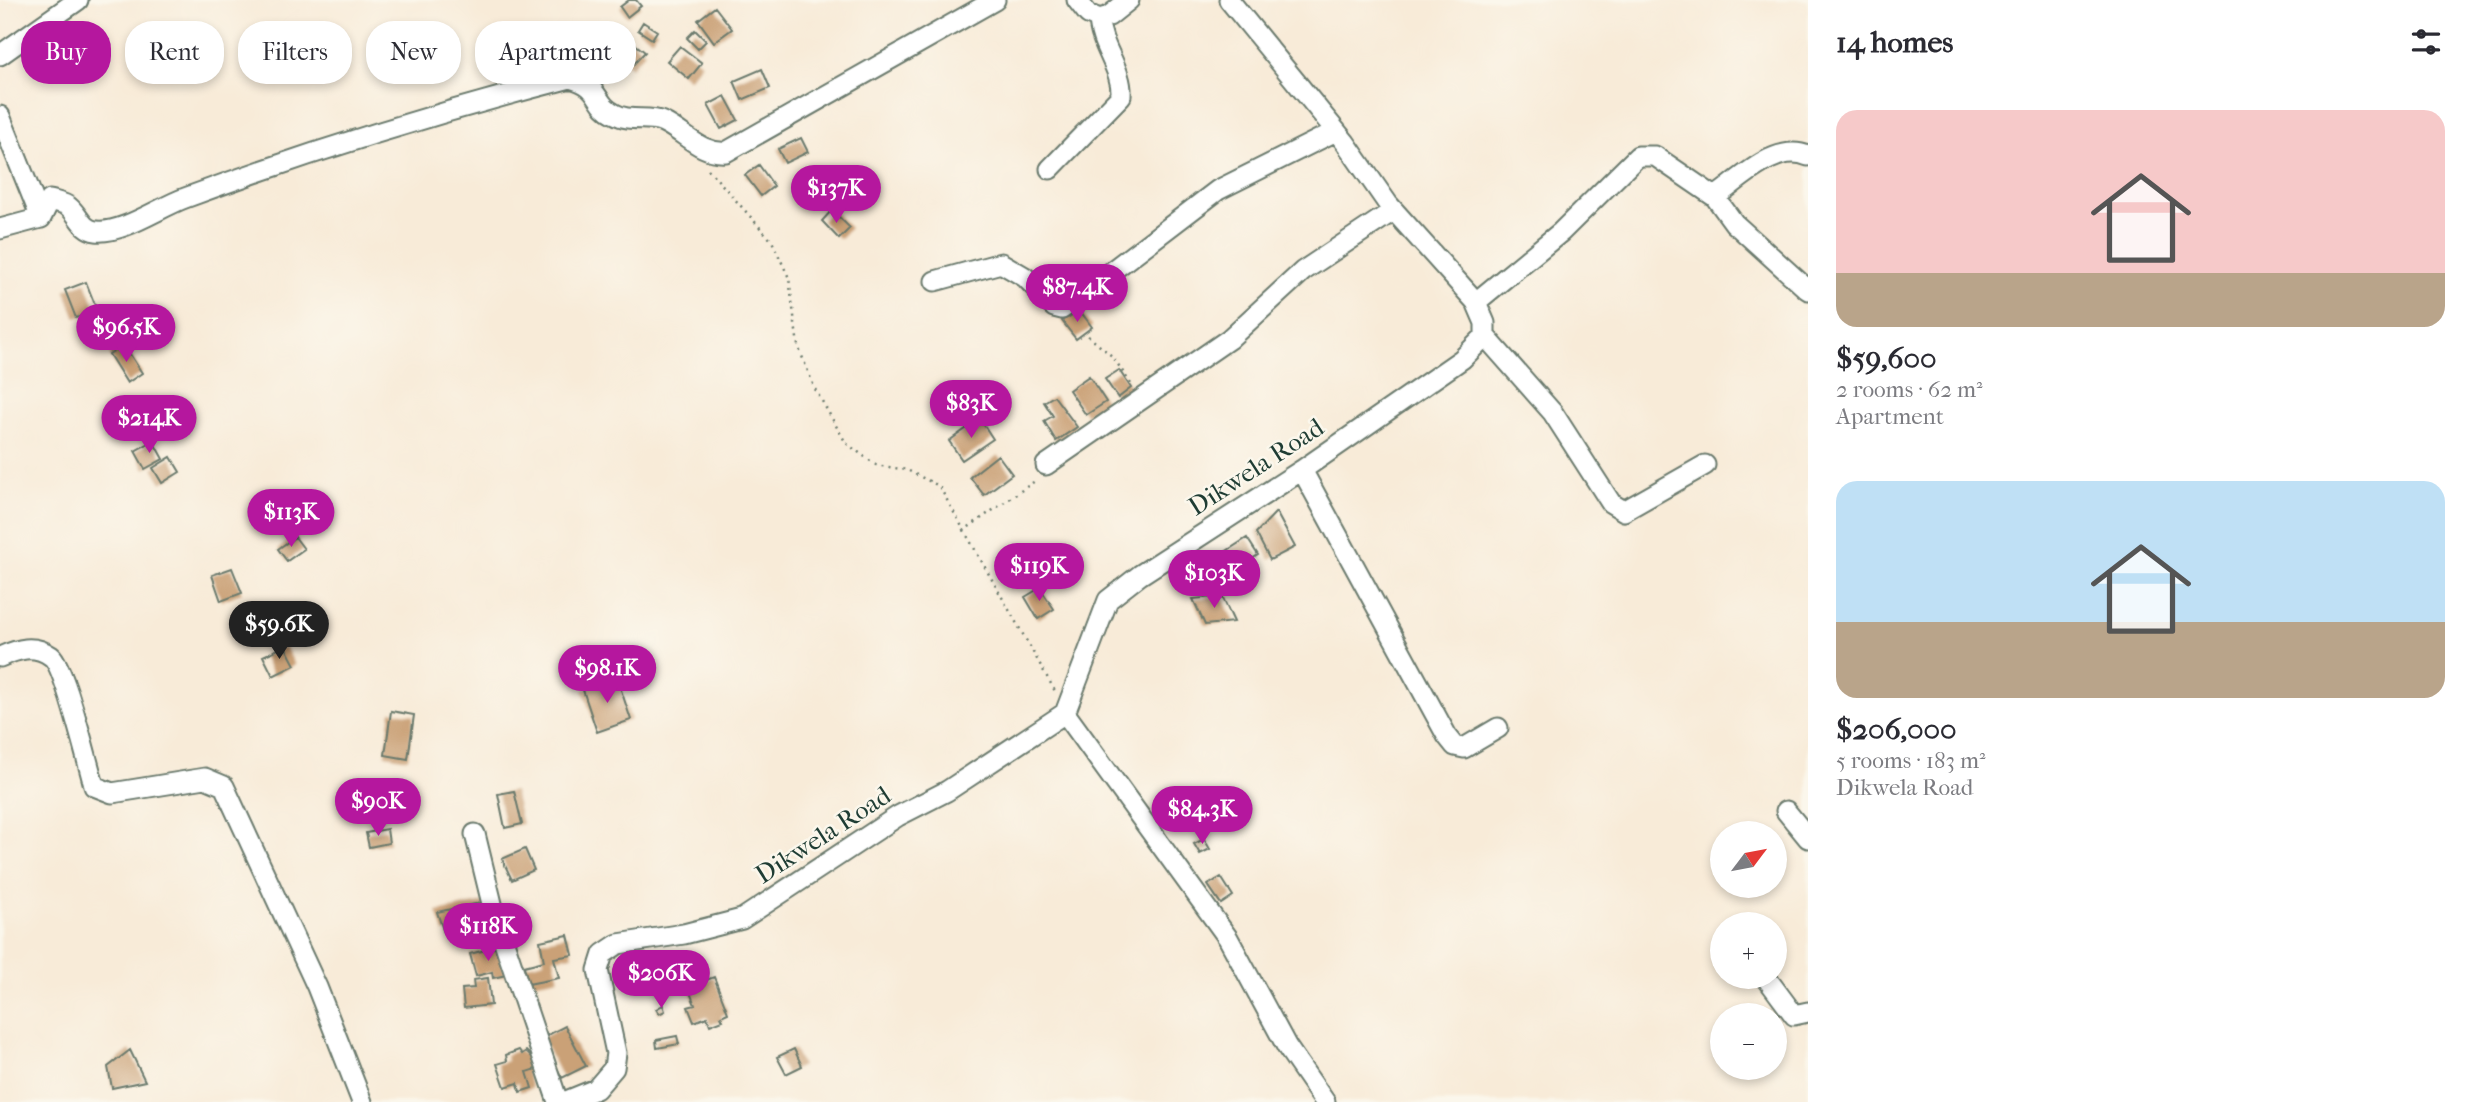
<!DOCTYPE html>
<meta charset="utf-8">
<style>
body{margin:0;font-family:"IM FELL French Canon",serif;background:#f2f2f3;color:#2b2b33;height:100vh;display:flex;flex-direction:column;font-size:26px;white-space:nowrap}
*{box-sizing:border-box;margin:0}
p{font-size:23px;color:#7c7c81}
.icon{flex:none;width:38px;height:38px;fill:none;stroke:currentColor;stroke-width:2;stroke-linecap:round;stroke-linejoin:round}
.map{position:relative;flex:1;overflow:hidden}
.panel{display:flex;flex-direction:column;background:#fff;width:665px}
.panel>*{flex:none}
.guide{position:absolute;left:21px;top:21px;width:665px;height:63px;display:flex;gap:14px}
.needle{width:46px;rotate:58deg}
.fabs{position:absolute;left:1710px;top:821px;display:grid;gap:14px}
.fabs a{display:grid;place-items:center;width:77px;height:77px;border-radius:50%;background:#fff;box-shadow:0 4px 10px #0003;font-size:35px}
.price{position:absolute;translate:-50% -60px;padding:0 16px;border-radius:24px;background:#b5179e;color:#fff;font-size:23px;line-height:46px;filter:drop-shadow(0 2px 4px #0008)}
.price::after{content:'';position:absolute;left:50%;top:42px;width:21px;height:16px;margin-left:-10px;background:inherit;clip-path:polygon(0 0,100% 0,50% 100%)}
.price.on{background:#222;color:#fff}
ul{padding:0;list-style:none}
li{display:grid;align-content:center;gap:14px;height:371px;padding:0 28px}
li span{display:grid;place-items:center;height:217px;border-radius:21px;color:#555}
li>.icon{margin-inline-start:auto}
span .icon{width:126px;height:126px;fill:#fffc;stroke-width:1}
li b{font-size:30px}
h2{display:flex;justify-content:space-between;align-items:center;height:84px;padding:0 28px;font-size:30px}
.tag{padding:0 24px;border-radius:28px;background:#fff;box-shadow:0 4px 10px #0003;font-size:24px;line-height:63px}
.tag.on{background:#b5179e;color:#fff}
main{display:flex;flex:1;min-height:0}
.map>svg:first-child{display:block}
.building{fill:#caa177}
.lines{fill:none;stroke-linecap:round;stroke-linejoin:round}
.minor-casing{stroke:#6b7a6d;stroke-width:23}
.path{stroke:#6b7a6d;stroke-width:2.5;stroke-dasharray:2 5;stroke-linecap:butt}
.minor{stroke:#fff;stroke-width:19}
.labels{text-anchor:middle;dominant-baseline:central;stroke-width:5;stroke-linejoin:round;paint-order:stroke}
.street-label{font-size:26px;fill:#1f3d34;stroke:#fbf7ec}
</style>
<main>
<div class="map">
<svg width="1808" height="1102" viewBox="0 0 1808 1102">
<rect width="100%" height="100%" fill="#fbf7ec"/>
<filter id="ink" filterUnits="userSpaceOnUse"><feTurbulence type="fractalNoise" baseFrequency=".0143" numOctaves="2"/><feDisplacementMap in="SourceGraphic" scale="14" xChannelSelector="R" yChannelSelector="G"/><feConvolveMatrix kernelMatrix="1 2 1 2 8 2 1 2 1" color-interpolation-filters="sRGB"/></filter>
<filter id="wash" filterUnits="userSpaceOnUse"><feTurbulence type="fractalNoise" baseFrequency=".00686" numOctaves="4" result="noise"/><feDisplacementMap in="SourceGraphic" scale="28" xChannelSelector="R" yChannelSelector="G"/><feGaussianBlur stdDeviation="1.57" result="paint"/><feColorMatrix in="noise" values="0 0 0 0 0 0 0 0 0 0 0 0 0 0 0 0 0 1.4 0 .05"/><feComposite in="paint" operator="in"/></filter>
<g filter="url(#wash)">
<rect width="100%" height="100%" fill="#f8ebd8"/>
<g id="blocks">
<path class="building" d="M629,0H636L641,6L627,17L620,7Z
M715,7L732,29L714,42L698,20Z
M643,22L657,31L652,39L638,30Z
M599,30L602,40L593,43L590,32Z
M695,30L706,41L698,49L687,38Z
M626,37L645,52L631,67L613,52Z
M680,46L702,63L689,79L667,61Z
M762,69L770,88L742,100L734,81Z
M725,96L738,120L721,129L708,105Z
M801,138L808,152L785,163L778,149Z
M759,165L774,186L761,196L745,175Z
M832,210L850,228L839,239L822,221Z
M86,282L97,310L76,318L65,290Z
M1078,308L1092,327L1076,339L1062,321Z
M124,345L142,373L127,383L109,354Z
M1119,370L1131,388L1118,398L1105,379Z
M1089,376L1106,402L1086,415L1069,390Z
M1054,396L1077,427L1056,441L1044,421L1053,416L1044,402Z
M162,406L170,423L141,435L133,419Z
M980,419L993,439L962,460L949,441Z
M153,441L163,459L145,469L135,451Z
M998,455L1012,474L984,495L970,477Z
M171,457L180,472L162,483L153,468Z
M1276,512L1295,547L1270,560L1256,533Z
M295,537L304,549L287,561L278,549Z
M1247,538L1258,555L1236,569L1225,552Z
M232,568L242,593L221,601L212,575Z
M1040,588L1054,609L1038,619L1025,597Z
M1222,596L1234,622L1205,625L1193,599Z
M285,646L295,665L273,676L263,656Z
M617,678L631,720L597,732L583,690Z
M391,711L414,715L408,759L385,755Z
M514,791L522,824L505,828L498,794Z
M387,829L389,843L369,847L366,833Z
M1204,839L1210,849L1200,854L1194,844Z
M525,849L534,870L512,880L502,859Z
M1221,877L1233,896L1221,904L1208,885Z
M485,902L493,930L471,937L467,926L444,933L437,912Z
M568,935L573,955L554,958L559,978L528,984L524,966L544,961L540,941Z
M497,947L506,975L493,978L492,972L476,976L470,954Z
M714,977L728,1013L721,1016L723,1020L710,1025L707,1017L694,1022L688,1007L695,1005L688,987Z
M488,978L491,1005L464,1008L462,989L474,988L473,980Z
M663,1005L665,1011L659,1014L656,1009Z
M565,1026L586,1066L562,1078L542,1038Z
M677,1036L679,1044L657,1048L656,1040Z
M794,1049L802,1066L786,1074L777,1057Z
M130,1050L145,1081L112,1088L108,1067Z
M519,1050L522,1054L526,1051L531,1056L538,1054L542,1067L527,1072L532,1088L520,1092L518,1083L505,1087L497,1064L507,1061L506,1055Z"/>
</g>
</g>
<g filter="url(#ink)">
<use href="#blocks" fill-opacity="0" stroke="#6b7a6d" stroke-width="2"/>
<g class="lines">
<defs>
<path id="minor" d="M1077,0L1088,14L1099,19L1109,16L1129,0
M0,55L78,0
M0,116L41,218
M1050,169L1121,96C1123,69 1100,47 1099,19
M1715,197L1734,223L1808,290
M0,229L41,218L50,200C56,202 65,203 69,207C79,215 82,230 96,231C122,234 160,207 185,198C312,151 439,112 570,78C602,86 593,103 615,114C631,123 648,115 663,122C686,133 700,154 726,152L995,0
M935,281L1001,263L1025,277L1054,307L1062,309L1218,190L1336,131
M1476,302L1561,232L1638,156H1655L1715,197C1740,180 1776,142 1808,156
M1485,336L1553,413L1611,503L1624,511L1705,465
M1046,465L1229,339L1303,271L1393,211
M1302,470L1447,736L1455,746L1464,748L1498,728
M0,657C18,649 34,644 51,656C64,665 88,764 94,786L112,793L205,778L224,786L317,987L362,1102
M1065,713L1228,938L1287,1047L1325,1102
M1786,811L1808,838
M475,834L494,912L558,1102
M1765,976L1794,1015L1808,1012
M564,1102L596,1089L614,1068L616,1053L598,970L603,954L618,944L684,934L742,919L898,816L947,791L1065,713L1108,600L1140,575L1302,470L1462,359L1485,336V323L1476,302L1388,204L1345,142L1229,0"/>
</defs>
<use href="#minor" class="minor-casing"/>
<path class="path" d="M708,169L772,241L789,278L798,346L815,389L846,443L876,465L907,470L939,486L1055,691
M1088,336L1113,357L1131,384
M963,531L1035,481"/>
<use href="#minor" class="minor"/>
</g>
</g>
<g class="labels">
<g class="street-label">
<text transform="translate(1256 467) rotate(-33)">Dikwela Road</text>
<text transform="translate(823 835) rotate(-33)">Dikwela Road</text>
</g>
</g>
</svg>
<div class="fabs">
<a><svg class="needle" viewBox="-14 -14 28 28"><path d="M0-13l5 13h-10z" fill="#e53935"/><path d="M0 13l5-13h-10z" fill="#7c7c81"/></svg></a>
<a>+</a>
<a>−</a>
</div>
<b class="price" style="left:836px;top:225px">$137K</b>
<b class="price" style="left:1077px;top:324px">$87.4K</b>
<b class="price" style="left:126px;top:364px">$96.5K</b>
<b class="price" style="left:971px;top:440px">$83K</b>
<b class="price" style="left:149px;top:455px">$214K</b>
<b class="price" style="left:291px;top:549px">$113K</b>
<b class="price" style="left:1039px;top:603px">$119K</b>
<b class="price" style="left:1214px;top:610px">$103K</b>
<b class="price on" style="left:279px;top:661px">$59.6K</b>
<b class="price" style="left:607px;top:705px">$98.1K</b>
<b class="price" style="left:378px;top:838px">$90K</b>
<b class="price" style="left:1202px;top:846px">$84.3K</b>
<b class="price" style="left:488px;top:963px">$118K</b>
<b class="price" style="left:661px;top:1010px">$206K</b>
<div class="guide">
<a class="tag on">Buy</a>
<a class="tag">Rent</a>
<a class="tag">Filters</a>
<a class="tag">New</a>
<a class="tag">Apartment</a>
</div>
</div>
<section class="panel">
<h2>14 homes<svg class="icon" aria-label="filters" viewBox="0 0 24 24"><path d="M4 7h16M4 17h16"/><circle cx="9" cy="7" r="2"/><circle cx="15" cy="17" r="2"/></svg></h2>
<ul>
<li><span style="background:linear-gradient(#f6c9c9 75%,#b9a48a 0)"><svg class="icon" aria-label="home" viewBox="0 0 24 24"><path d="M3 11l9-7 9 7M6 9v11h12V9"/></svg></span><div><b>$59,600</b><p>2 rooms · 62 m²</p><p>Apartment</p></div></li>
<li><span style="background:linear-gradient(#bfe0f5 65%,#b9a48a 0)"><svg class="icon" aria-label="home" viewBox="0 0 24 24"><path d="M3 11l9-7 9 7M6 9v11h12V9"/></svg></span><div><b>$206,000</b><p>5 rooms · 183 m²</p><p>Dikwela Road</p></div></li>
</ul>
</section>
</main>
